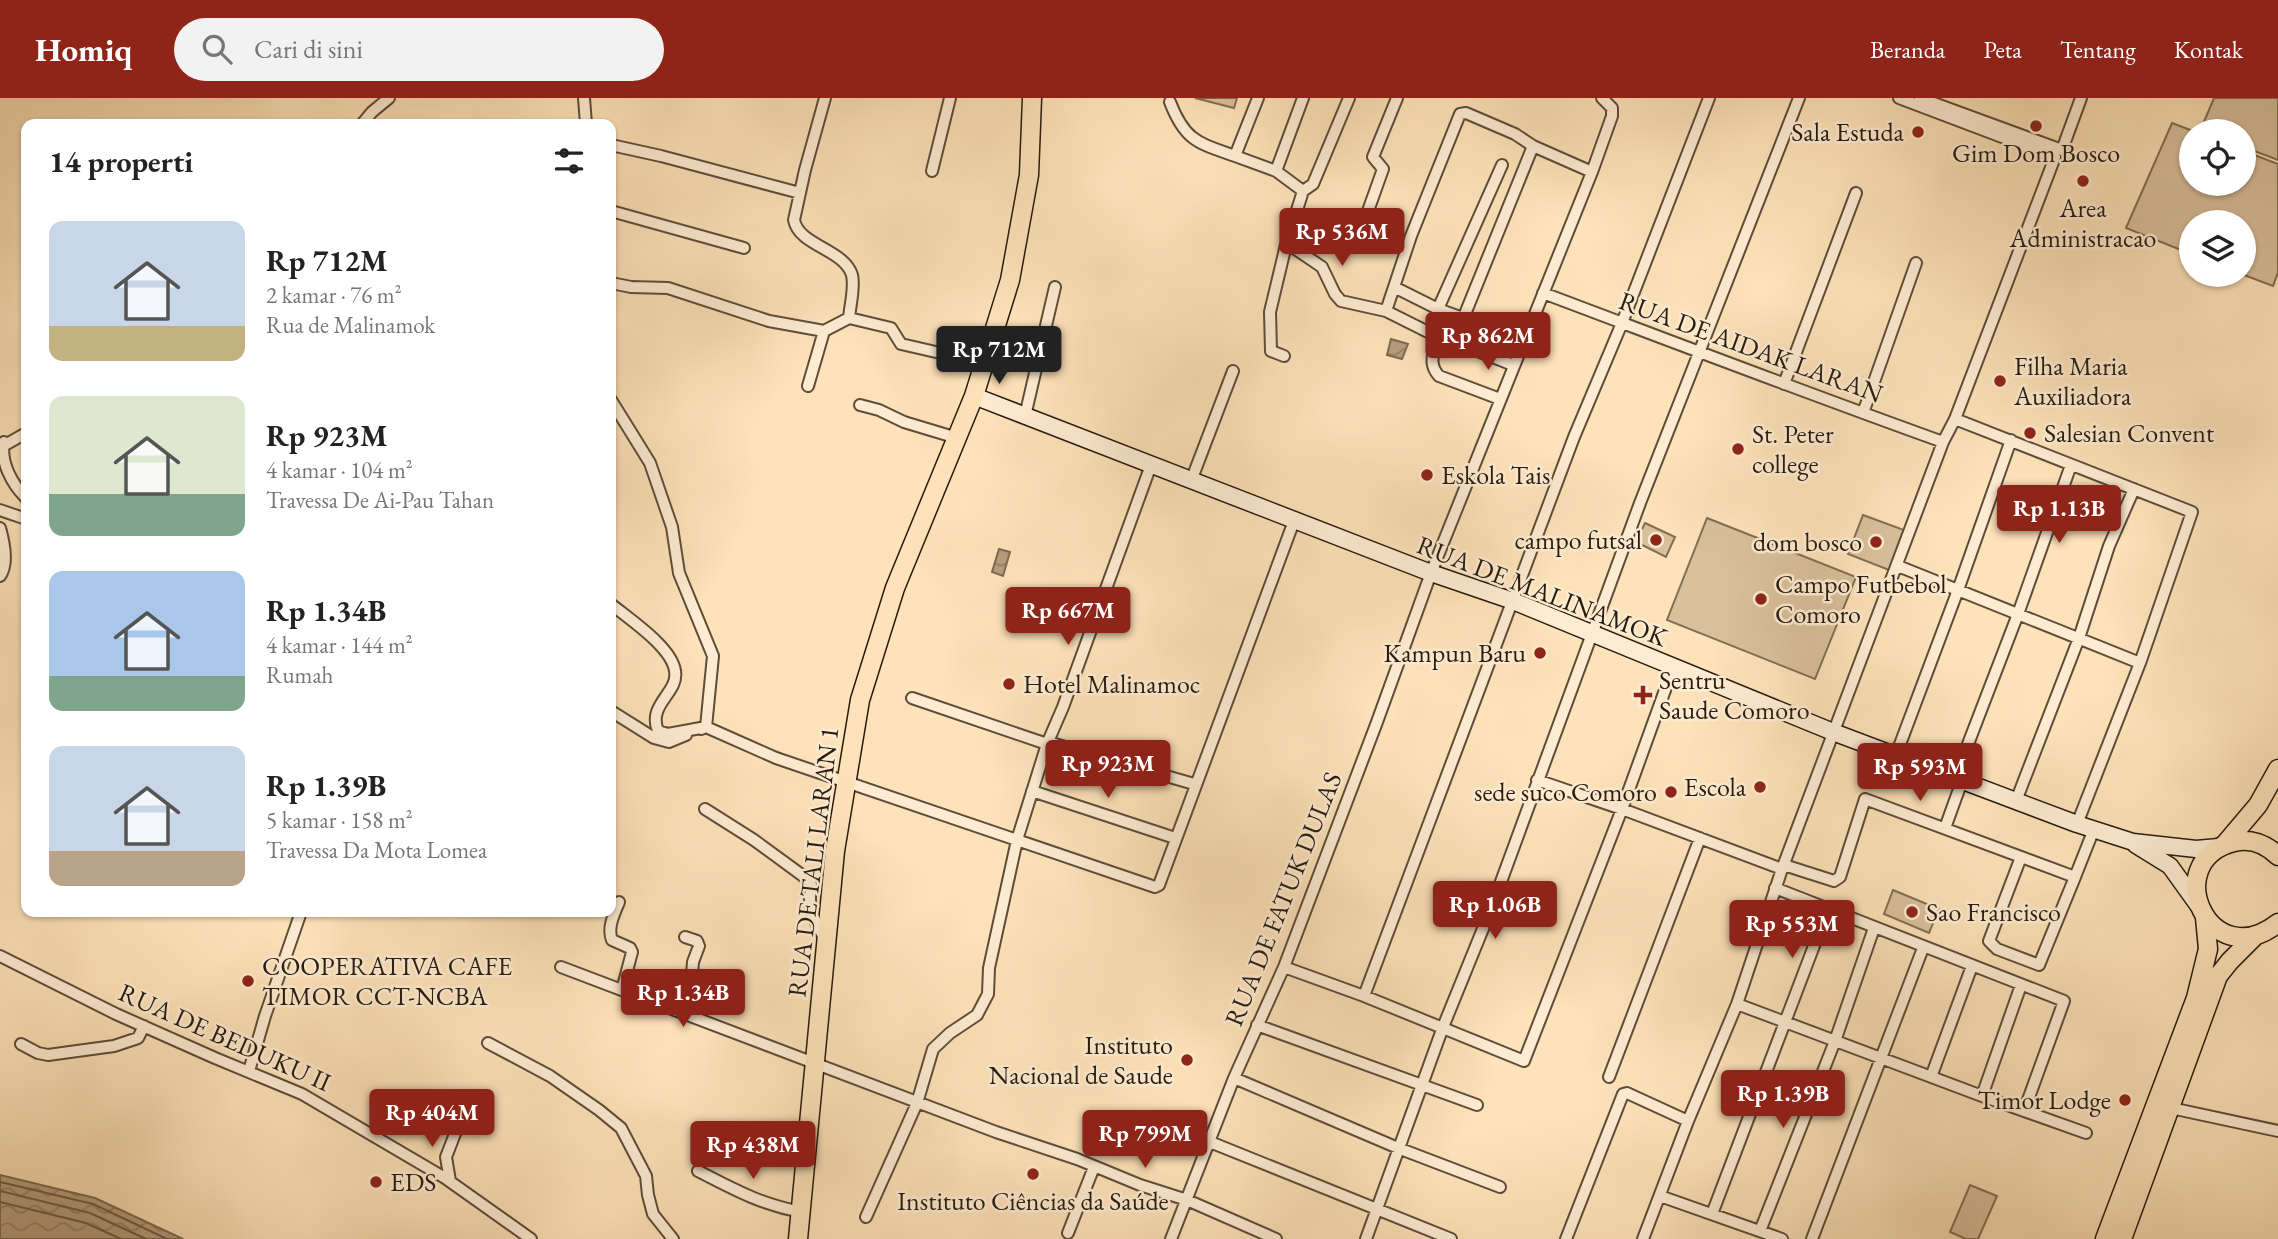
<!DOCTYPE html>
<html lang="id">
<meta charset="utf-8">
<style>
body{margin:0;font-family:"EB Garamond",serif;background:#f2f2f2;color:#222;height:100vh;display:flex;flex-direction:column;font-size:26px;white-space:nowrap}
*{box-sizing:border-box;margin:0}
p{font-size:23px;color:#767676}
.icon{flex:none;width:38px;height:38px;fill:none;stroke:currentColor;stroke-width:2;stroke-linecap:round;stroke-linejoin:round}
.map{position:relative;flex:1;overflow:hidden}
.panel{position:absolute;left:21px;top:21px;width:595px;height:798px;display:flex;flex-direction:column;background:#fff;border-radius:14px;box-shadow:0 2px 5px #0004}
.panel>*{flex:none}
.fabs{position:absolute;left:2179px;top:21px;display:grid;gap:14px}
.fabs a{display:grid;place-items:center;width:77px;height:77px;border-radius:50%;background:#fff;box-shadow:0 2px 5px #0004;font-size:35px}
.price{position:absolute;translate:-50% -60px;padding:0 16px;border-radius:7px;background:#8f2418;color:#fff;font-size:23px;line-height:46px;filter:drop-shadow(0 2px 4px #0008)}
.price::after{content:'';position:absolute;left:50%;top:42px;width:21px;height:16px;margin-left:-10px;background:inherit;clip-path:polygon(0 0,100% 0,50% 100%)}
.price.active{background:#222;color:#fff}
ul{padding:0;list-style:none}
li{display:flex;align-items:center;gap:21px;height:175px;padding:0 28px}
li span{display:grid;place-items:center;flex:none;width:196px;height:140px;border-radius:14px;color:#555}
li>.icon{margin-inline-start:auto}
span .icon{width:84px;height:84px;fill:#fffc;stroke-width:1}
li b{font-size:30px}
h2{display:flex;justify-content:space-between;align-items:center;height:84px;padding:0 28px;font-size:30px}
header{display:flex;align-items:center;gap:42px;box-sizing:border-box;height:98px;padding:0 35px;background:#8f2418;color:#fff}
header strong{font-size:33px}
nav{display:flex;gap:38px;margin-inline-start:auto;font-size:24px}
.search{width:490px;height:63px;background:#f2f2f2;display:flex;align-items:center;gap:18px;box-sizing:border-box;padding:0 24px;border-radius:38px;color:#767676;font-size:26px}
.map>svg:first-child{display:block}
.garden{fill:#d9c09c;stroke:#806e55;stroke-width:2}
.water{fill:url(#water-waves);stroke:#7c6a52;stroke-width:2}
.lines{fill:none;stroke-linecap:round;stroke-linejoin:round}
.shore{stroke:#6e5c46;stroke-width:2}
.street-casing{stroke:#5d4d39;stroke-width:14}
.secondary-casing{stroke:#271b0e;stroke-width:19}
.primary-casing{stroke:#271b0e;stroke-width:21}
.street{stroke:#feecd2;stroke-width:10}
.secondary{stroke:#feecd2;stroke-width:16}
.primary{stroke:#fee2b9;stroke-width:18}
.poi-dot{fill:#8f2418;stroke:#feecd2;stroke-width:2.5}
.labels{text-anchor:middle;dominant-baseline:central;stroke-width:5;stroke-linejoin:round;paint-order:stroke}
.poi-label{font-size:26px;fill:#271b0e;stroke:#feecd2;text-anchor:start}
.street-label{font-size:26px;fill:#271b0e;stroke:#feecd2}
</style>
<header>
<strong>Homiq</strong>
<div class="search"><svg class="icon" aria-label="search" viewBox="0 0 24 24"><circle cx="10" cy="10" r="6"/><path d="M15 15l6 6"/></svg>Cari di sini</div>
<nav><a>Beranda</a><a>Peta</a><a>Tentang</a><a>Kontak</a></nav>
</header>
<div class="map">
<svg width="2278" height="1141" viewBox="0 0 2278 1141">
<defs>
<pattern id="water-waves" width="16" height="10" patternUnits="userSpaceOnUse" patternTransform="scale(1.75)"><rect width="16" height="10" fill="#b59e7f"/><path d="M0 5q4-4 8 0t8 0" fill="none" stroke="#938066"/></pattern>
</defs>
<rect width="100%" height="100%" fill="#fee2b9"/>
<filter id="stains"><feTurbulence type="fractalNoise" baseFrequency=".00286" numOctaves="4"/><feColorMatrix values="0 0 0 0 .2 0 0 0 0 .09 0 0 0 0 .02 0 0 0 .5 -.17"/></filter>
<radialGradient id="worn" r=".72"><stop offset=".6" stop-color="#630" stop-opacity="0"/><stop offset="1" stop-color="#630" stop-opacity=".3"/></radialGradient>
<path class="garden" d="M1195,0H1237L1234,10Z
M2214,0H2278V62L2244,49V33H2200Z
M2172,25L2193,33H2191V86H2244V53L2278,66V174L2273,188L2244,177V124H2191V156L2126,130Z
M1863,417L1904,432L1889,472L1848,456Z
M1707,420L1856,479L1815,581L1667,522Z
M1645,425L1675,439L1666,459L1636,444Z
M1893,792L1939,811L1929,835L1884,816Z
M1970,1087L1997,1098L1978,1141H1966L1950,1134Z"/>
<path class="water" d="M1391,241L1408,246L1402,261L1387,257Z
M999,451L1010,454L1003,478L992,474Z
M0,1077L95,1100L183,1141H0Z"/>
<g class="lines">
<path class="shore" d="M0,1084L93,1106L167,1141
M0,1093L90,1115L146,1141
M0,1104L86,1125L121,1141"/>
<defs>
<path id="street" d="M584,0L586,26
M825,0L805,72L794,122C799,148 844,151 852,177C855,189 850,208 849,220L891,230L901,246L984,265
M1258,0L1235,58L1276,73L1303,93L1286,147L1294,150L1322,169L1335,196L1341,203L1386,213L1394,189L1438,211L1523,242
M1899,0L2055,59L1955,321
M1920,0L2062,52L2081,0
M1170,4C1185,43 1198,45 1235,58
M362,26L372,14L389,0
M611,47L661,58L800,95
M932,73L950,0
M1276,73L1303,0
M1303,93L1313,86L1349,0
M611,113L744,150
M1368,113L1383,71L1373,59L1397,0
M611,185L631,189L668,190L769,223L824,233L849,220
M1394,189L1411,138L1460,16L1466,15L1515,36L1533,48L1592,74
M1543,195C1676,245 1809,296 1943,344
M1438,211L1502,67
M1386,213L1436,238C1435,254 1427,265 1439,278L1500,301
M1463,221L1533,48
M1475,252L1513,267
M1284,258L1271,253L1270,214L1286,147
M1784,286L1856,95
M808,288L824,233
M611,302L650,365L672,429L679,475L713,558L706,629L701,631
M860,307L879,312L904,324L957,340
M1863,315L1916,165
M1025,318L1055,189
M26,335L5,347L4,344C0,364 12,386 26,400
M1191,383L1233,273
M0,412L26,421
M0,430C4,444 9,466 0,478
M1898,468L2140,565
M611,506C629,521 672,549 675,573C679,595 647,606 658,633L668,636L706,629L776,660L1155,789L1159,787L1294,423
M912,600L1047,646
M611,613L654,640L669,644L686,637
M1048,644L1194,686
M1896,657L1958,492L2011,342
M1955,680L2018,516L2071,367
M1537,682L1622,711L1782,771
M1032,693L1175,740
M2016,703L2079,540L2109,448L2134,391
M705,711L754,742L810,783C813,790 810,793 810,800C809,814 818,828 824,840
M1945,730L1962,683
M2021,759L1989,843L1997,851L2039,867L2075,779
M1784,767L1834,783L1840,779L1865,701L2075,779L2094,731
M1775,790L2064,903L2024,1013
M619,804C614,816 607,830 612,842L630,850L632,854L622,892
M0,858L116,916L215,960L302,996L445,1080L531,1141
M561,869L996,1034L1077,1061L1140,1087L1187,1102L1276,1141
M1284,869L1364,898L1524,963L1622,711L1673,570
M1364,898L1574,339L1622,225L1709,0
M1737,906L1982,998L2086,1035
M679,912L688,892L692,877L693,864L699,848L697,843L685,839
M1257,927L1477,1007
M488,945L550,978L599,1012L621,1030L646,1078L648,1097L653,1116L673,1141
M21,946L38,955L48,957L114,948L138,940L144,928
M249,973L265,918L301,814
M1609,979L1700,740
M1931,979L1972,868
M1234,980L1398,1050L1500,1089
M1982,998L2021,887
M2171,1010L2278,1033
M1210,1044L1451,1141
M698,1073C735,1092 760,1106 801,1114
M450,1083L446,1059L460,1023
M1660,1098L1782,1141
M1712,1116L1828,811
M866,1119L917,1005L933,951L950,935L977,917L988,896L989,870L1017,742L1047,646L1063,609L1151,367
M1760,1133L1835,943L1874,830
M1068,1135L1094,1069
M1171,1141L1234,980L1284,869L1377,624L1431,475L1592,74L1612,18V10L1602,0
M1366,1141L1443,929L1491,811L1640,405L1799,0
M1566,1141L1623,996L1627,995L1688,1023
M1643,1141L1688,1023L1737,906L1782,771L1943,344L1955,321L2192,414L2140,565L2077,726
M1812,1141L1923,850"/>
<path id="secondary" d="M974,298L1431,475L1513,503L1833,634L2077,726L2133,744L2196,751L2219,749
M2136,747L2170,768L2198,807"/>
<path id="primary" d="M2225,746L2258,707L2278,671
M2278,758C2266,746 2250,740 2234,744C2158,763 2209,879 2278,825
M798,1141L835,753L860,602L895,490L974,298L1010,182L1029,77L1032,0
M2105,1141L2196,900L2208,851L2205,820
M2122,1141L2218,878L2230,863L2255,838"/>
</defs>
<use href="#street" class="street-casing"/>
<use href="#secondary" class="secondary-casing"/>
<use href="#primary" class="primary-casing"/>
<use href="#street" class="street"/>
<use href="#secondary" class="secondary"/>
<use href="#primary" class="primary"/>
</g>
<g class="poi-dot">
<circle cx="2036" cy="28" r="7"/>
<circle cx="1918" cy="34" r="7"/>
<circle cx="2083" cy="83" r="7"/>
<circle cx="2000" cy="283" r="7"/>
<circle cx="2030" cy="335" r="7"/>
<circle cx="1738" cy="351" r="7"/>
<circle cx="1427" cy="377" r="7"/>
<circle cx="1656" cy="442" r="7"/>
<circle cx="1876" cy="444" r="7"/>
<circle cx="1761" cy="501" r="7"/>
<circle cx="1540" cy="555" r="7"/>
<circle cx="1009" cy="586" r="7"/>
<path d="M1639.5 586.5h7v7h7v7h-7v7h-7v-7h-7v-7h7z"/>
<circle cx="1760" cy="689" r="7"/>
<circle cx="1671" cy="694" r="7"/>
<circle cx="1912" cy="814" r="7"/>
<circle cx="248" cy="883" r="7"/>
<circle cx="1187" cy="962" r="7"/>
<circle cx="2125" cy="1002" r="7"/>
<circle cx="1033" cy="1076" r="7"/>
<circle cx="376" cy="1084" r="7"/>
</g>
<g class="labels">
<g class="poi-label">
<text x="1904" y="34" text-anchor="end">Sala Estuda</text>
<text x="2036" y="55" text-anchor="middle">Gim Dom Bosco</text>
<text x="2083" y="110" text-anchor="middle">Area<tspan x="2083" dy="30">Administracao</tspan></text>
<text x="2014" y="268">Filha Maria<tspan x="2014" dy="30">Auxiliadora</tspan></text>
<text x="2044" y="335">Salesian Convent</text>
<text x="1752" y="336">St. Peter<tspan x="1752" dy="30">college</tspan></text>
<text x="1441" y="377">Eskola Tais</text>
<text x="1642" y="442" text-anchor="end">campo futsal</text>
<text x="1862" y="444" text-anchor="end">dom bosco</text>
<text x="1775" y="486">Campo Futbebol<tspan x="1775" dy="30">Comoro</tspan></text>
<text x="1526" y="555" text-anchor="end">Kampun Baru</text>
<text x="1659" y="582">Sentru<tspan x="1659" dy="30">Saude Comoro</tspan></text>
<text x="1023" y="586">Hotel Malinamoc</text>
<text x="1746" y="689" text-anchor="end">Escola</text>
<text x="1657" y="694" text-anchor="end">sede suco Comoro</text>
<text x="1926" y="814">Sao Francisco</text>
<text x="262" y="868">COOPERATIVA CAFE<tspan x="262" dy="30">TIMOR CCT-NCBA</tspan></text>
<text x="1173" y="947" text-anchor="end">Instituto<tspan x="1173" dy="30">Nacional de Saude</tspan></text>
<text x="2111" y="1002" text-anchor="end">Timor Lodge</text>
<text x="390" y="1084">EDS</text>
<text x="1033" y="1103" text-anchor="middle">Instituto Ciências da Saúde</text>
</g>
<g class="street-label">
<text transform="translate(1751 249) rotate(20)">RUA DE AIDAK LARAN</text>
<text transform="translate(1542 493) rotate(21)">RUA DE MALINAMOK</text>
<text transform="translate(813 764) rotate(-83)">RUA DE TALI LARAN 1</text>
<text transform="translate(1283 801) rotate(-68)">RUA DE FATUK DULAS</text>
<text transform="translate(225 939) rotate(24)">RUA DE BEDUKU II</text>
</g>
</g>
<rect width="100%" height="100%" filter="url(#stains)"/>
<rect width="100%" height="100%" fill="url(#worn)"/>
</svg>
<div class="fabs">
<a><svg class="icon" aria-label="locate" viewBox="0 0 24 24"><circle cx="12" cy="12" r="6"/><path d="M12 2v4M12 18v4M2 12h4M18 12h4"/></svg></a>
<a><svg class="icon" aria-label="layers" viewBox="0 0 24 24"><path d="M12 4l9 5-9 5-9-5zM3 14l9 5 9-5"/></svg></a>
</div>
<b class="price" style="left:1342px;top:170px">Rp 536M</b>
<b class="price" style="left:1488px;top:274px">Rp 862M</b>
<b class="price active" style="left:999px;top:288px">Rp 712M</b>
<b class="price" style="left:2059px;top:447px">Rp 1.13B</b>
<b class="price" style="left:1068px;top:549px">Rp 667M</b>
<b class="price" style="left:1108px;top:702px">Rp 923M</b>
<b class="price" style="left:1920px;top:705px">Rp 593M</b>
<b class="price" style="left:1495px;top:843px">Rp 1.06B</b>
<b class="price" style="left:1792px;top:862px">Rp 553M</b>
<b class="price" style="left:683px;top:931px">Rp 1.34B</b>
<b class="price" style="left:1783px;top:1032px">Rp 1.39B</b>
<b class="price" style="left:432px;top:1051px">Rp 404M</b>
<b class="price" style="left:1145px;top:1072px">Rp 799M</b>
<b class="price" style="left:753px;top:1083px">Rp 438M</b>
<section class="panel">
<h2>14 properti<svg class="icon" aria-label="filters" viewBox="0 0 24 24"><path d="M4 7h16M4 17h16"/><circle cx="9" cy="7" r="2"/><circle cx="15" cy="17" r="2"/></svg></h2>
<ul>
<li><span style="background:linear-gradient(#c9d6e8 75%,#c2b280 0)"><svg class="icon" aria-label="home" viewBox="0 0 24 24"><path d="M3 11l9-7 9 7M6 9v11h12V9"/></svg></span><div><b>Rp 712M</b><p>2 kamar · 76 m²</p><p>Rua de Malinamok</p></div></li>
<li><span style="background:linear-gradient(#dfe7d0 70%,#7fa58c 0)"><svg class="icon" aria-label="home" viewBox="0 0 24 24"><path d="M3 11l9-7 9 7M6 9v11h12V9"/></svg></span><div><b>Rp 923M</b><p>4 kamar · 104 m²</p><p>Travessa De Ai-Pau Tahan</p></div></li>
<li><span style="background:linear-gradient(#a9c7e8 75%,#7fa58c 0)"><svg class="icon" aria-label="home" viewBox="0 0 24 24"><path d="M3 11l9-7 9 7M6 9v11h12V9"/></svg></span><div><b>Rp 1.34B</b><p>4 kamar · 144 m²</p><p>Rumah</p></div></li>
<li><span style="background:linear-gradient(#c9d6e8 75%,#b9a48a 0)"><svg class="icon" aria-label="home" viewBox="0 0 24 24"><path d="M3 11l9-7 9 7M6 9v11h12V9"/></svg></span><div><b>Rp 1.39B</b><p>5 kamar · 158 m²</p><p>Travessa Da Mota Lomea</p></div></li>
</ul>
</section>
</div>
